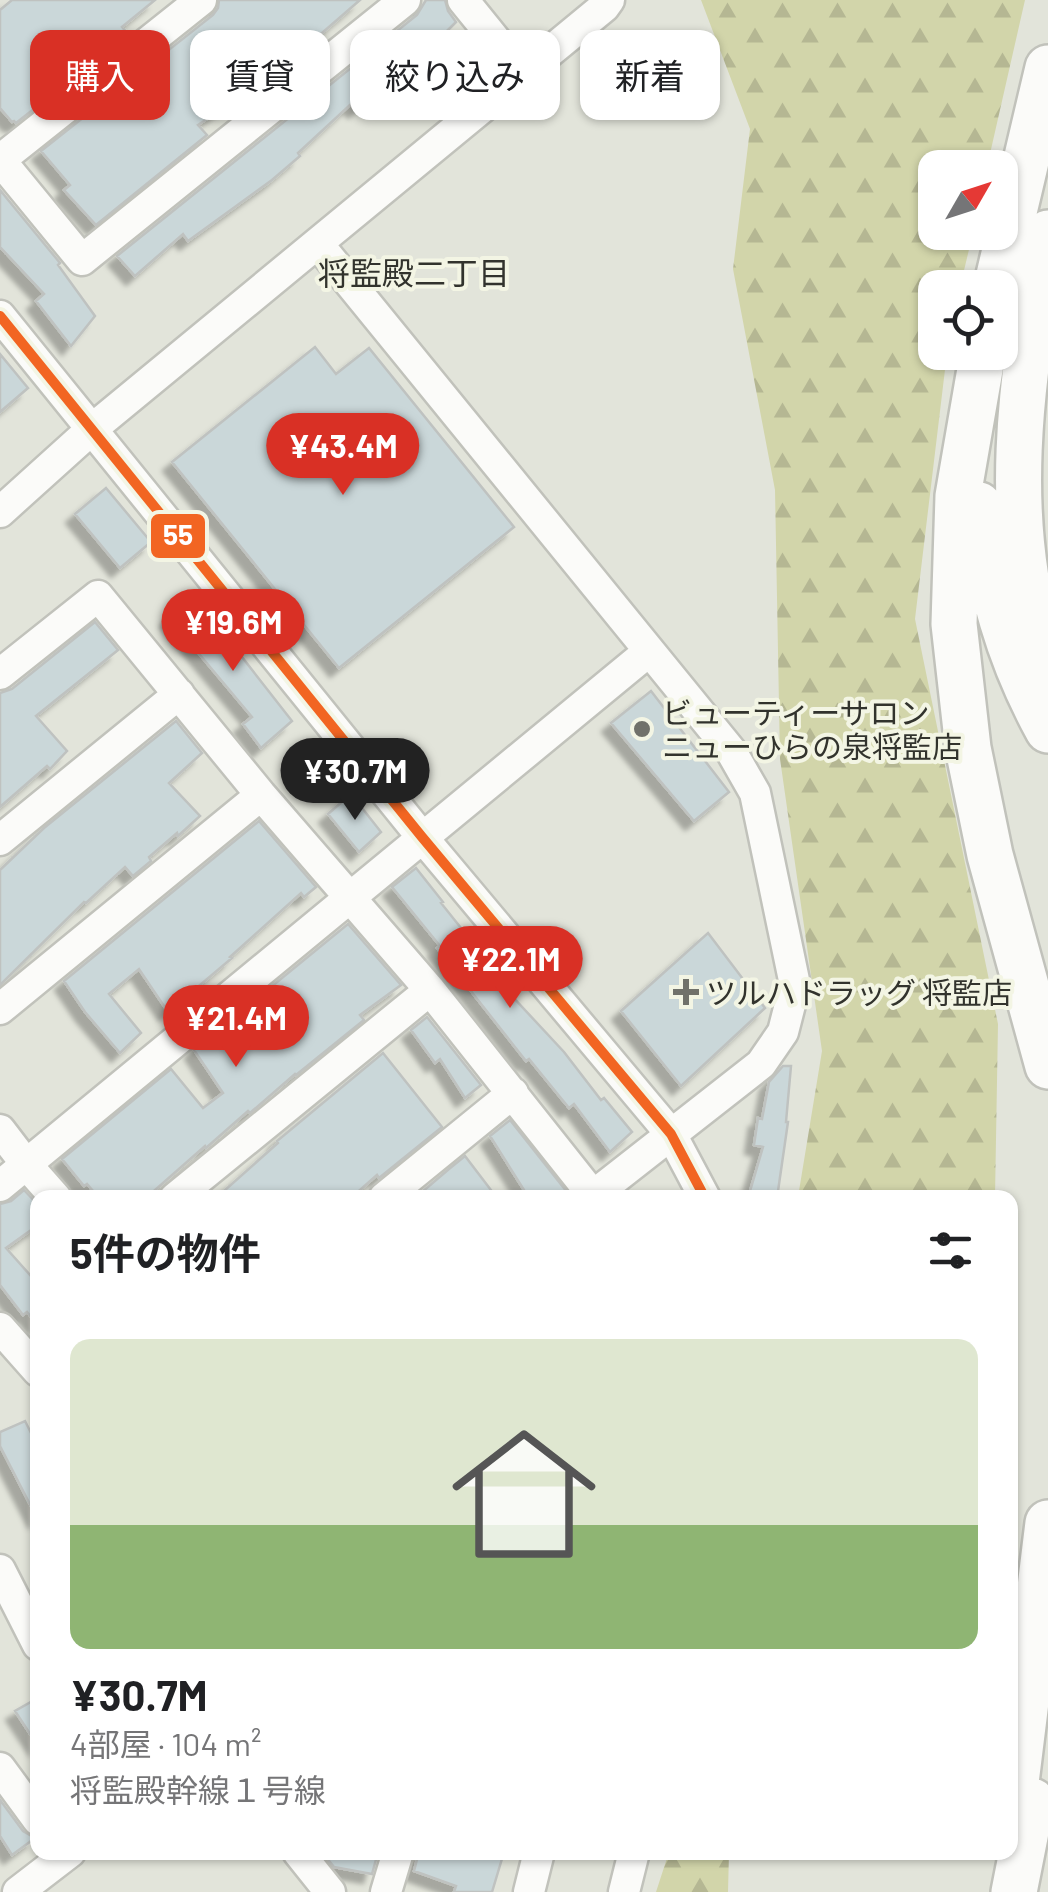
<!DOCTYPE html>
<html lang="ja">
<meta charset="utf-8">
<style>
body{margin:0;font-family:Barlow,"Noto Sans JP",sans-serif;background:#f2f2f2;color:#202124;height:100vh;display:flex;flex-direction:column;font-size:38px;white-space:nowrap}
*{box-sizing:border-box;margin:0}
p{font-size:32px;color:#757577}
.icon{flex:none;width:55px;height:55px;fill:none;stroke:currentColor;stroke-width:2;stroke-linecap:round;stroke-linejoin:round}
.map{position:relative;flex:1;overflow:hidden}
.details{position:absolute;left:30px;top:1190px;width:988px;height:670px;display:flex;flex-direction:column;background:#fff;border-radius:20px;box-shadow:0 2px 8px #0004}
.details>*{flex:none}
.guide{position:absolute;left:30px;top:30px;width:990px;height:90px;display:flex;gap:20px}
.needle{width:65px;rotate:51deg}
.fabs{position:absolute;left:918px;top:150px;display:grid;gap:20px}
.fabs a{display:grid;place-items:center;width:100px;height:100px;border-radius:20px;background:#fff;box-shadow:0 2px 8px #0004;font-size:50px}
.price{position:absolute;translate:-50% -85px;padding:0 22px;border-radius:35px;background:#d93025;color:#fff;font-size:32px;line-height:65px;filter:drop-shadow(0 2px 5px #0008)}
.price::after{content:'';position:absolute;left:50%;top:60px;width:30px;height:22px;margin-left:-15px;background:inherit;clip-path:polygon(0 0,100% 0,50% 100%)}
.price.selected{background:#222;color:#fff}
ul{padding:0;list-style:none}
li{display:grid;align-content:center;gap:20px;height:530px;padding:0 40px}
li span{display:grid;place-items:center;height:310px;border-radius:20px;color:#555}
li>.icon{margin-inline-start:auto}
span .icon{width:180px;height:180px;fill:#fffc;stroke-width:1}
li b{font-size:42px}
h2{display:flex;justify-content:space-between;align-items:center;height:120px;padding:0 40px;font-size:42px}
.pill{padding:0 35px;border-radius:20px;background:#fff;box-shadow:0 2px 8px #0004;font-size:35px;line-height:90px}
.pill.selected{background:#d93025;color:#fff}
.map>svg:first-child{display:block}
.forest{fill:url(#forest-firs)}
.building{fill:#cad7d9;stroke:#bfc2c0;stroke-width:2.5;filter:url(#shadow)}
.lines{fill:none;stroke-linecap:round;stroke-linejoin:round}
.minor-casing{stroke:#c1c2bb;stroke-width:35}
.highway-casing{stroke:#c1c2bb;stroke-width:50}
.minor{stroke:#fbfbf9;stroke-width:30}
.highway{stroke:#fbfbf9;stroke-width:45}
.bus-1-casing{stroke:#f3f5e4;stroke-width:18}
.bus-1{stroke:#f26522;stroke-width:10}
.poi-dot{fill:#70716a;stroke:#f3f5e4;stroke-width:4}
.labels{text-anchor:middle;dominant-baseline:central;stroke-width:8;stroke-linejoin:round;paint-order:stroke}
.poi-label{font-size:30px;fill:#32332d;stroke:#f3f5e4;text-anchor:start}
.neighbourhood-label{font-size:32px;fill:#32332d;stroke:#f3f5e4}
.line-badge{stroke:#f3f5e4;stroke-width:4}
.badge-label{font-size:28px;text-anchor:middle;font-weight:bold;fill:#fff}
</style>
<div class="map">
<svg width="1048" height="1892" viewBox="0 0 1048 1892">
<defs>
<pattern id="forest-firs" width="22" height="20" patternUnits="userSpaceOnUse" patternTransform="scale(2.5)"><rect width="22" height="20" fill="#d2d5aa"/><path d="M5 1l3.5 6h-7zM16 11l3.5 6h-7z" fill="#b5b793"/></pattern>
<filter id="shadow"><feDropShadow dx="-9" dy="9" stdDeviation="2.5" flood-color="#0004"/></filter>
</defs>
<rect width="100%" height="100%" fill="#e2e4da"/>
<path class="forest" d="M701,0H1025L987,167L935,168V232L973,233L960,287L935,288V352L947,353L915,619L998,1024L995,1197H798L822,1051L780,759L775,490L733,269L750,129Z
M669,1852L729,1853L728,1892H656Z"/>
<path class="building" d="M12,0H155L122,27L128,34L106,52L97,43L39,96L44,101L16,123L14,121L12,122L0,108V10Z
M219,0H360L307,46L304,41L237,99L198,125L207,135L96,225L64,190L70,185L41,151L213,15L218,8Z
M426,0H445L448,11L456,22L425,53L357,109L352,103L298,153L300,156L272,180L188,241L183,234L135,276L117,256L417,15Z
M0,190L60,263L58,265L95,316L71,346L36,301L44,294L0,247Z
M315,347L336,374L369,348L514,527L339,668L172,462Z
M0,354L28,388L0,412Z
M106,488L151,542L120,568L75,514Z
M190,600L230,644L231,643L292,721L261,748L243,724L252,717L169,618Z
M95,622L118,650L36,716L67,751L50,769L47,766L0,807V693L12,689Z
M651,691L729,792L694,821L611,723Z
M176,721L202,753L169,783L200,816L178,836L177,833L149,857L151,861L133,876L125,867L86,903L84,902L0,985V870L44,828Z
M351,794L381,832L359,852L328,814Z
M259,821L316,887L304,897L301,893L230,957L232,958L168,1012L139,969L109,994L141,1033L120,1053L85,1012L64,981Z
M416,868L443,902L441,903L513,993L511,995L564,1052L601,1100L604,1098L632,1132L610,1152L574,1104L569,1108L529,1059L526,1061L437,948L440,946L392,887Z
M348,924L401,985L360,1015L364,1020L296,1075L295,1074L250,1113L248,1111L206,1148L205,1146L146,1198H99L87,1184L84,1186L62,1159L171,1069L203,1108L223,1093L194,1050Z
M708,933L765,1008L681,1086L621,1011Z
M427,1017L481,1085L465,1098L440,1059L435,1063L411,1030Z
M383,1053L442,1127L379,1178L377,1175L351,1198H216L278,1143L277,1141Z
M783,1066H791L786,1122H788L777,1198H748L763,1147L754,1145L758,1118L762,1119L769,1082Z
M510,1120L567,1192L561,1198H529L490,1136Z
M465,1156L497,1198H415L449,1169Z
M24,1190L38,1205V1225L6,1248L38,1284V1325L27,1312L23,1315L0,1285V1204L11,1201Z
M25,1421L38,1447V1520L0,1446V1432Z
M38,1698V1746L15,1711Z
M0,1800L23,1831L35,1838L12,1855L0,1836Z
M322,1852H378L372,1874L334,1867Z
M419,1852H504L492,1892H454L456,1886L414,1871Z"/>
<g class="lines">
<defs>
<path id="minor" d="M201,0L0,160L82,260L405,0
M463,0L523,74
M318,244L731,751L755,793L795,985L783,1032L761,1064L590,1198
M0,316L422,837L671,1134L705,1198
M0,512L92,429L604,7L609,0
M0,674L98,596L261,795L430,990L595,1198
M0,840L179,694
M0,1009L261,795
M0,1130L26,1164L56,1198
M0,1186L648,652
M175,1198L430,990
M384,1198L513,1093
M0,1328L38,1371
M0,1570L38,1645
M0,1768L38,1820
M298,1852L330,1892
M18,1892L70,1852
M386,1892L398,1852
M529,1892L539,1852
M624,1892L634,1852"/>
<path id="highway" d="M1048,233C1021,374 998,526 1048,665
M996,288L1048,68
M983,352L958,496L954,624L968,748L990,855L1048,1066
M979,505C990,589 1007,655 1048,730
M1010,1831L1048,1523
M1014,1892L1032,1801"/>
</defs>
<use href="#minor" class="minor-casing"/>
<use href="#highway" class="highway-casing"/>
<use href="#minor" class="minor"/>
<use href="#highway" class="highway"/>
<defs>
<path id="bus-1" d="M0,316L422,837L671,1134L705,1198"/>
</defs>
<use href="#bus-1" class="bus-1-casing"/>
<use href="#bus-1" class="bus-1"/>
</g>
<g class="poi-dot">
<circle cx="642" cy="729" r="10"/>
<path d="M681 977h10v10h10v10h-10v10h-10v-10h-10v-10h10z"/>
</g>
<g class="labels">
<g class="poi-label">
<text x="662" y="712">ビューティーサロン<tspan x="662" dy="34">ニューひらの泉将監店</tspan></text>
<text x="706" y="992">ツルハドラッグ 将監店</text>
</g>
<g class="neighbourhood-label">
<text x="414" y="272">将監殿二丁目</text>
</g>
</g>
<rect class="line-badge" x="149" y="512" width="58" height="48" rx="10" fill="#f26522"/>
<g class="badge-label">
<text x="178" y="545">55</text>
</g>
</svg>
<div class="fabs">
<a><svg class="needle" viewBox="-14 -14 28 28"><path d="M0-13l5 13h-10z" fill="#e53935"/><path d="M0 13l5-13h-10z" fill="#757577"/></svg></a>
<a><svg class="icon" aria-label="locate" viewBox="0 0 24 24"><circle cx="12" cy="12" r="6"/><path d="M12 2v4M12 18v4M2 12h4M18 12h4"/></svg></a>
</div>
<b class="price" style="left:343px;top:498px">¥43.4M</b>
<b class="price" style="left:233px;top:674px">¥19.6M</b>
<b class="price selected" style="left:355px;top:823px">¥30.7M</b>
<b class="price" style="left:510px;top:1011px">¥22.1M</b>
<b class="price" style="left:236px;top:1070px">¥21.4M</b>
<div class="guide">
<a class="pill selected">購入</a>
<a class="pill">賃貸</a>
<a class="pill">絞り込み</a>
<a class="pill">新着</a>
</div>
<section class="details">
<h2>5件の物件<svg class="icon" aria-label="filters" viewBox="0 0 24 24"><path d="M4 7h16M4 17h16"/><circle cx="9" cy="7" r="2"/><circle cx="15" cy="17" r="2"/></svg></h2>
<ul>
<li><span style="background:linear-gradient(#dfe7d0 60%,#8fb573 0)"><svg class="icon" aria-label="home" viewBox="0 0 24 24"><path d="M3 11l9-7 9 7M6 9v11h12V9"/></svg></span><div><b>¥30.7M</b><p>4部屋 · 104 m²</p><p>将監殿幹線１号線</p></div></li>
</ul>
</section>
</div>
